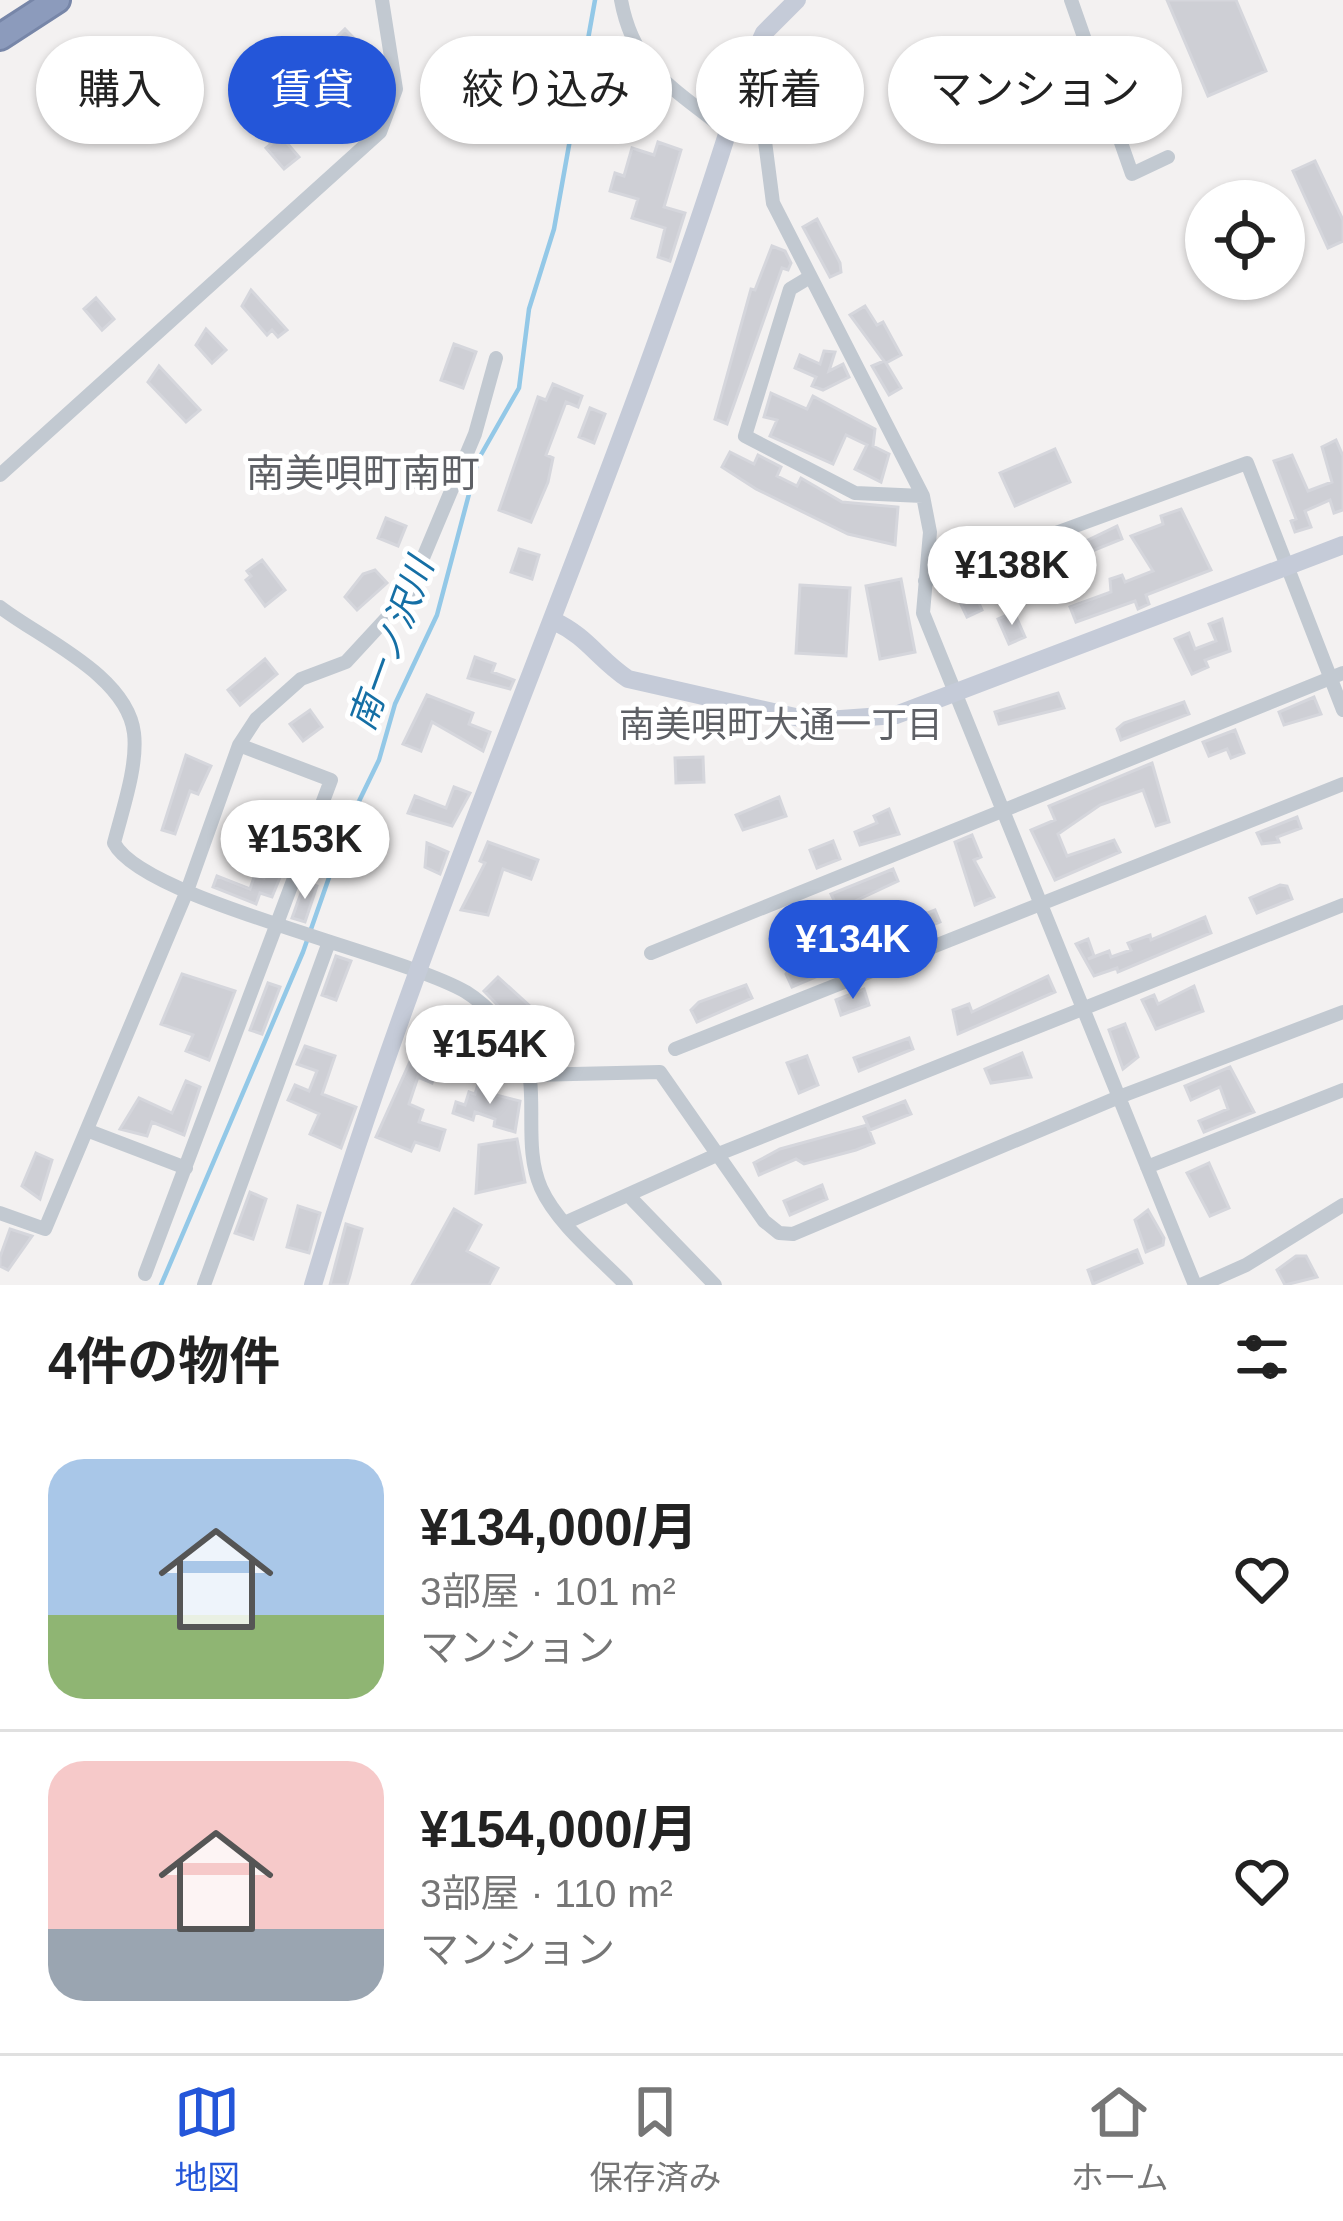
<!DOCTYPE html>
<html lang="ja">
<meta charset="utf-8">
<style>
body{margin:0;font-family:Arial,"Noto Sans JP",sans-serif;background:#f6f6f6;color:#222;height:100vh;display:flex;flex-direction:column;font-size:45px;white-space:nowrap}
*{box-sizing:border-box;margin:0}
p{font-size:39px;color:#767676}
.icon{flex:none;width:66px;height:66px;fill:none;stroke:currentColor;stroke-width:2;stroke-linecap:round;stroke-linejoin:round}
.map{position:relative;height:1285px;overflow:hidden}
.panel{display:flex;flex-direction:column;background:#fff;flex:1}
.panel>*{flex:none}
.banner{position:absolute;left:36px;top:36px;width:1272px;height:108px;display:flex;gap:24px}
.controls{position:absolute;left:1185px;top:180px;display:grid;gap:24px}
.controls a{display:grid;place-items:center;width:120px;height:120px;border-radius:50%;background:#fff;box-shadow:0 3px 9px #0004;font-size:60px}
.price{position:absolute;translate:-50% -102px;padding:0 27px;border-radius:42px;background:#fff;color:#222;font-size:39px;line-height:78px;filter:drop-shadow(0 3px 6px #0008)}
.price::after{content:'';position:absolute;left:50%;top:72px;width:36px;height:27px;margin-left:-18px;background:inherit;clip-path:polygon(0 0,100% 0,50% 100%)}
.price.current{background:#2456d9;color:#fff}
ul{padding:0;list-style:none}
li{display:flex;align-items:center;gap:36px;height:300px;padding:0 48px}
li+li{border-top:3px solid #e0e0e0}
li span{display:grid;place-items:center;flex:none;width:336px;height:240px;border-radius:36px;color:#555}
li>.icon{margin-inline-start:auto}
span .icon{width:144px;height:144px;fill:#fffc;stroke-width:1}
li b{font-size:51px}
h2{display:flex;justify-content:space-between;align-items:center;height:144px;padding:0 48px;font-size:51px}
.chip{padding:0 42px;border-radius:54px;background:#fff;box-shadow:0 3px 9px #0004;font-size:42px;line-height:108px}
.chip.current{background:#2456d9;color:#fff}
.tab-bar{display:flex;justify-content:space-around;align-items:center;height:168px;border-top:3px solid #e0e0e0;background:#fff;font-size:33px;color:#767676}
.tab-bar a{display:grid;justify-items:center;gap:6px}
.tab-bar .current{color:#2456d9}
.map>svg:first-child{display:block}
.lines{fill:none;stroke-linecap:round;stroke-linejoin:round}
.stream{stroke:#93c8e7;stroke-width:4.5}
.building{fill:#cecfd5;stroke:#d5d6dc;stroke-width:3}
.highway-casing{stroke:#7786a8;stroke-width:30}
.street{stroke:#c2c9d1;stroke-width:14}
.secondary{stroke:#c5cbd8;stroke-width:18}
.highway{stroke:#8c9bbc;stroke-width:24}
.labels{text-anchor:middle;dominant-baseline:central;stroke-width:10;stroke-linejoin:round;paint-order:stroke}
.water-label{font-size:36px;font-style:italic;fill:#156fa5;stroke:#fff}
.neighbourhood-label{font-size:36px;fill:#5e6065;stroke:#fff}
.quarter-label{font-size:39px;fill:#5e6065;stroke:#fff}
</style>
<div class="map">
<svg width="1343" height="1285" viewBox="0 0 1343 1285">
<rect width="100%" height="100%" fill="#f3f1f1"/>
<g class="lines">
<path class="stream" d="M161,1285L303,952L347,826L379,760L395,704L437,615L478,460L519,388L529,309L554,229L595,0"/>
</g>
<path class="building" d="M1167,0H1236L1266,71L1208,96Z
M345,29L380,65L369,76L331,43Z
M275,129L299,157L284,169L266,148L271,144L265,137Z
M658,142L681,150L664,207L685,213L670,261L658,257L665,228L632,218L638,199L610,191L615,173L624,176L632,148L654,155Z
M1315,161L1343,220V241L1328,248L1293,171Z
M817,219L840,263L841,272L830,277L803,227Z
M772,246L785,251L791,263L788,270L782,268L727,424L715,419L751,289L755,290Z
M251,290L287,330L278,337L272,330L267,335L242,306Z
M96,298L114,319L102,330L84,309Z
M865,306L877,325L883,322L901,355L886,363L901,388L889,395L872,366L884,361L850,315Z
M206,329L226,350L212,363L196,345Z
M454,344L476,352L463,388L441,380Z
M824,351L835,352L829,371L843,364L849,377L823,390L812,386L816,377L795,368L800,355L820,364Z
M159,366L200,410L186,422L148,382Z
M553,384L582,396L578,407L566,402L546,455L553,458L548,482L531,522L499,510L538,397L546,400Z
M771,393L807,409L813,396L875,429L873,446L889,454L881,482L855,469L867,445L846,435L833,464L770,436L777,420L764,417Z
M590,408L605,414L594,443L579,437Z
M1336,440L1343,456V510L1334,513L1330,500L1305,511L1311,527L1295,532L1291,521L1296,519L1274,461L1292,455L1308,491L1332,482L1322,447Z
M1055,449L1070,482L1015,506L1000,473Z
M730,452L754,464L758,455L781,467L777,476L797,486L801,478L842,502L898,507L895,545L848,534L756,489L722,467Z
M412,460L429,466L421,490L403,483Z
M1181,509L1211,570L1146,595L1149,604L1138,609L1135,601L1076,622L1070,607L1111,592L1110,579L1122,575L1125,582L1153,571L1131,536L1163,524L1161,516Z
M386,518L406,526L398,546L378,538Z
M1117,526L1122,539L1082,555L1088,569L1065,579L1055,556Z
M519,549L539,555L532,579L511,572Z
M262,560L285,590L265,606L246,580L251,576L247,571Z
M375,570L387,583L357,610L345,597L363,574Z
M901,579L915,652L880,659L866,586Z
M800,585L850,588L846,656L796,653Z
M971,585L982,610L967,617L955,592Z
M1014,612L1025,637L1009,644L998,619Z
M1222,619L1230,651L1205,660L1208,667L1192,674L1175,639L1189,633L1195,649L1216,641L1209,624Z
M475,657L495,664L492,672L514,680L510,689L468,678Z
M265,659L277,674L240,705L228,690Z
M1058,693L1064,708L999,724L995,712Z
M427,695L473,713L469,724L490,732L483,751L432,722L421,751L403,744Z
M1314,697L1321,714L1284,725L1279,712Z
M1184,702L1189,714L1121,740L1117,729L1124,723Z
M310,710L322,727L303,741L290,724Z
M1235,730L1244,753L1231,758L1227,749L1209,756L1203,742Z
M186,755L211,766L198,794L190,791L175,834L162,830Z
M703,757L704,782L676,783L675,758Z
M1152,763L1169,822L1156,826L1143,790L1100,805L1058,834L1067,856L1114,840L1120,852L1055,880L1031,830L1055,820L1049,806Z
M454,787L470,793L452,826L408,813L415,796L446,808Z
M779,797L786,816L743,830L736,815Z
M889,809L899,834L860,845L855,832L877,823L874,816Z
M1297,817L1301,828L1277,837L1279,842L1262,844L1257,833Z
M972,835L981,857L974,860L994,897L975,905L955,842Z
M833,841L840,859L817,868L810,850Z
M488,842L538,860L531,879L503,869L488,915L461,910L485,863L480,861Z
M427,843L448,852L440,874L425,867Z
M272,860L285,865L272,897L260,893L256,904L213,887L217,876L250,889L255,874L264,878Z
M893,869L898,881L838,909L831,894Z
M305,882L317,886L305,922L292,918Z
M1280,885L1287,886L1292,899L1257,913L1250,898Z
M935,910L940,922L909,935L913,942L903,946L898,935L883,942L873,919L888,912L895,926Z
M1205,917L1211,933L1118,972L1117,968L1094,976L1076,944L1088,939L1094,956L1088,959L1109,951L1111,957L1131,950L1128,943L1150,935L1151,940Z
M849,949L853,961L792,987L786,974L791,967Z
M336,956L351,961L336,1000L322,995Z
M182,974L235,991L209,1060L186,1051L193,1035L161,1024Z
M1048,976L1055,992L958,1034L953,1010L969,1004L972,1012Z
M498,977L532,1008L515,1023L484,991Z
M268,983L280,987L262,1034L250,1030Z
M746,985L752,998L697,1022L691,1010L699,1002Z
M1194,986L1203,1011L1156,1029L1142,1000L1154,995L1158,1004Z
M864,989L869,1005L841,1015L836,1000Z
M431,1015L484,1030L468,1064L444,1053L432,1083L418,1077L409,1104L423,1110L419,1122L445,1130L439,1150L415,1142L411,1151L376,1137Z
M1125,1024L1138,1057L1123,1069L1109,1030Z
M909,1038L913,1049L859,1071L854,1058Z
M305,1046L335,1056L322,1094L356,1107L341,1148L310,1134L319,1114L288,1100L295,1085L309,1091L317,1071L297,1064Z
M1022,1053L1031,1077L991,1083L985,1069Z
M807,1056L818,1085L799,1093L787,1063Z
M1230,1067L1254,1112L1204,1132L1199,1121L1228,1109L1220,1087L1191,1100L1185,1086Z
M186,1081L200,1087L184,1135L152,1122L147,1136L120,1129L139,1098L172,1113Z
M479,1081L494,1086L492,1094L520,1101L515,1132L494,1126L495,1119L475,1112L473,1120L453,1113L456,1102L465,1105L469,1092L475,1094Z
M905,1101L911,1114L870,1130L864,1117Z
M867,1125L874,1143L856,1150L804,1164L796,1159L759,1175L754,1163L780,1149Z
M517,1139L525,1182L476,1193L479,1145Z
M36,1153L52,1160L40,1199L22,1186Z
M1209,1163L1229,1208L1210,1216L1187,1173Z
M822,1185L827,1199L790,1215L784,1201Z
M250,1192L266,1199L253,1239L235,1233Z
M298,1206L320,1213L309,1253L287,1247Z
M454,1209L481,1225L467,1251L498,1268L489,1285H412Z
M1148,1210L1164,1238L1163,1245L1146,1252L1135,1220Z
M346,1224L362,1229L350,1275L347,1285H330Z
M10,1229L32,1236L8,1270L0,1266V1257Z
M1137,1250L1142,1263L1093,1284L1088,1270Z
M1296,1256H1306L1317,1277L1285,1285L1277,1270Z"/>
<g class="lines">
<defs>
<path id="highway" d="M0,37L57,0"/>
</defs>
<use href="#highway" class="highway-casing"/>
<path class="street" d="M621,0C634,71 676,89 728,132
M1071,0L1132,174L1168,157
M746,73L760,103L773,203L923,496L930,532L923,613L1195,1285
M810,277L790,289L745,436L855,493L923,496
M0,475L380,132L396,89L382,0
M925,581L1247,463L1343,710
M0,607C40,638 127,675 134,733C138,766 122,811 114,843C143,900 399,953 466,992C492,1008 526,1049 530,1079C534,1115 526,1154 541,1188C557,1224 599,1257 626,1285
M651,953L1343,673
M675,1049L1343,784
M530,1075L660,1072L764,1221L779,1233L793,1234L1119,1097L1343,1012
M89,1131L186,1168
M1147,1167L1343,1090
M628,1195L715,1285
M0,1213L45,1229L187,891L239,745L256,719L301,679L346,662L407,596L475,434L496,358
M567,1222L721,1153L1343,905
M145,1274L331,780L239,745
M204,1285L329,942
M1201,1285L1246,1265L1343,1205"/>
<path class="secondary" d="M554,621C588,637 598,659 628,679L813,721L896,715L1343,545
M313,1285C435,874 622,484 746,73L764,33L797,0"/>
<use href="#highway" class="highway"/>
</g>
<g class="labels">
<g class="water-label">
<text transform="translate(391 644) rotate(-70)">南一ノ沢川</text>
</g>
<g class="neighbourhood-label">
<text x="781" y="724">南美唄町大通一丁目</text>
</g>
<g class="quarter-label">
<text x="363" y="473">南美唄町南町</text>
</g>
</g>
</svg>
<div class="controls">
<a><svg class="icon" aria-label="locate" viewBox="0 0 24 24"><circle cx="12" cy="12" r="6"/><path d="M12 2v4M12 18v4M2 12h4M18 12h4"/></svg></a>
</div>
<b class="price" style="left:1012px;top:628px">¥138K</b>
<b class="price" style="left:305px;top:902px">¥153K</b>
<b class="price current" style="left:853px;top:1002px">¥134K</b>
<b class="price" style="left:490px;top:1107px">¥154K</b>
<div class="banner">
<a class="chip">購入</a>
<a class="chip current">賃貸</a>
<a class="chip">絞り込み</a>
<a class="chip">新着</a>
<a class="chip">マンション</a>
</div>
</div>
<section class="panel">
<h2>4件の物件<svg class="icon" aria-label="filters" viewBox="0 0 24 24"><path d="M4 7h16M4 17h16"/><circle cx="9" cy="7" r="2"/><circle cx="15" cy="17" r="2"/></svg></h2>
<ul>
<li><span style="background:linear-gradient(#a9c7e8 65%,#8fb573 0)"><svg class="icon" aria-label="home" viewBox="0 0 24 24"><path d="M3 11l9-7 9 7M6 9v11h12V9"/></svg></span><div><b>¥134,000/月</b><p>3部屋 · 101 m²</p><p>マンション</p></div><svg class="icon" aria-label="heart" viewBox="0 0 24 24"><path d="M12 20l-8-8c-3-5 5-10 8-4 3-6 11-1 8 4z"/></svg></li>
<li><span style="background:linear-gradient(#f6c9c9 70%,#9aa5b1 0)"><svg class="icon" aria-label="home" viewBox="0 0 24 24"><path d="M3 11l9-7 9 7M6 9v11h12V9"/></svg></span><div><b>¥154,000/月</b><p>3部屋 · 110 m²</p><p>マンション</p></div><svg class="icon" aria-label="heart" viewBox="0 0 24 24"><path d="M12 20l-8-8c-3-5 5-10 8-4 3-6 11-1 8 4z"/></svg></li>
</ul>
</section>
<nav class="tab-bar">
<a class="current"><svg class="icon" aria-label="map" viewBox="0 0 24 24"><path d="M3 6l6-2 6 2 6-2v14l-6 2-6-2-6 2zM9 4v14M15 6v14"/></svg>地図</a>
<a><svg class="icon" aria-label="saved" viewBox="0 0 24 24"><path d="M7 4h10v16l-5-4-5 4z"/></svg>保存済み</a>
<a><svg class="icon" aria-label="home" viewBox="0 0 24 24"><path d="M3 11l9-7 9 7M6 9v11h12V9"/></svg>ホーム</a>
</nav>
